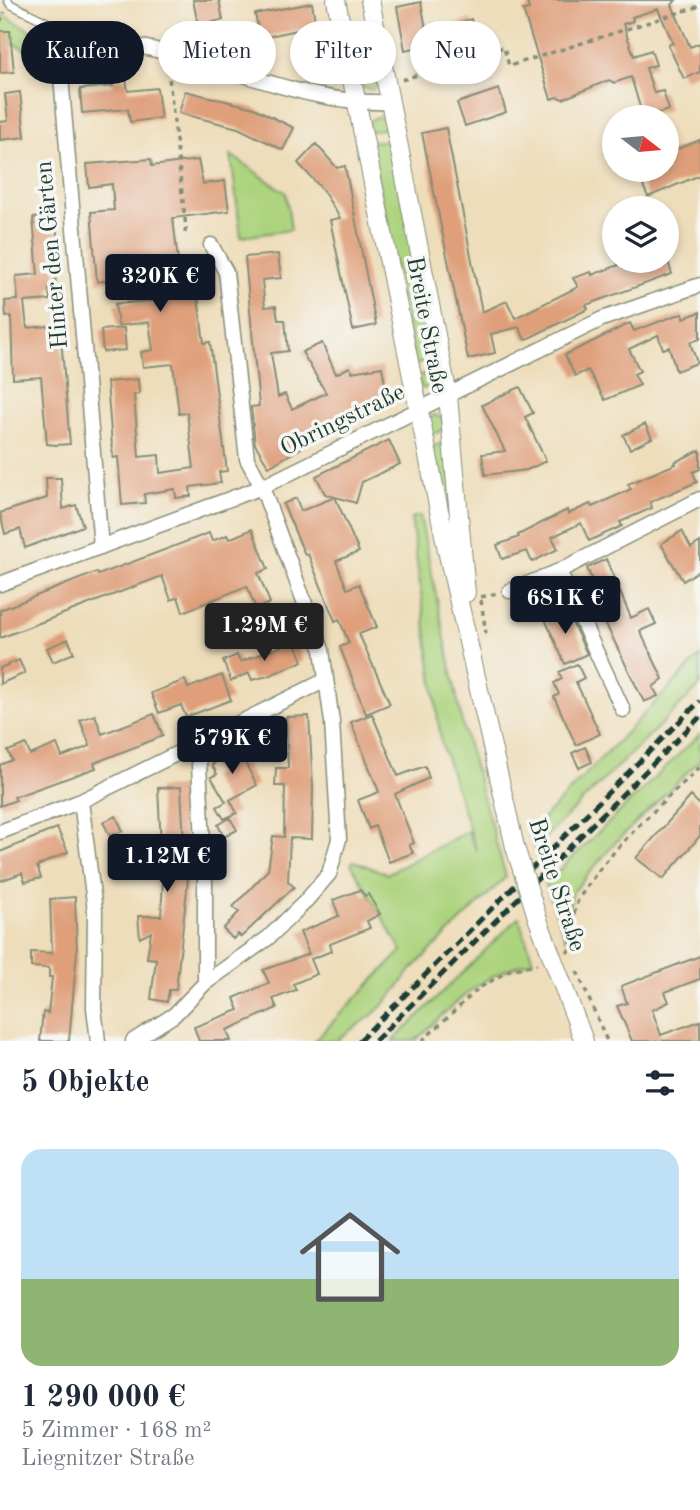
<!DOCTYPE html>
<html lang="de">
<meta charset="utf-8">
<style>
body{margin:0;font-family:"Old Standard TT",serif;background:#f2f2f3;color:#1f2937;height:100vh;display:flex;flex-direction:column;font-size:26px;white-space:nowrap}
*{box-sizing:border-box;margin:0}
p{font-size:23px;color:#747a83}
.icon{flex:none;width:38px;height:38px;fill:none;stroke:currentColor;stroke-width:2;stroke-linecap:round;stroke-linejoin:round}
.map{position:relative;height:1041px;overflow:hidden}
.details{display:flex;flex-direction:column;background:#fff;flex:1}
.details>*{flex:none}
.guide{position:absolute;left:21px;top:21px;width:658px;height:63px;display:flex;gap:14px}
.needle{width:46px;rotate:106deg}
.fabs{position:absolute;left:602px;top:105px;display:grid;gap:14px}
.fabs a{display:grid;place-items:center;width:77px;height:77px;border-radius:50%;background:#fff;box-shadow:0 4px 10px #0003;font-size:35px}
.price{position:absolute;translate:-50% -60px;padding:0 16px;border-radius:7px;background:#111827;color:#fff;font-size:23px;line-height:46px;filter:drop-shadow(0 2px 4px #0008)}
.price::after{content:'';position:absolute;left:50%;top:42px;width:21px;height:16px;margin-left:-10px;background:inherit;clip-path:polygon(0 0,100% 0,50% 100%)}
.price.selected{background:#222;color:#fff}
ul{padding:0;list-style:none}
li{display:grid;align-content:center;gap:14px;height:371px;padding:0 21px}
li+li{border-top:2px solid #e0e1e3}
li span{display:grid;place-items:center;height:217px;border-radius:21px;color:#555}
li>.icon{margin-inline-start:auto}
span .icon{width:126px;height:126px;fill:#fffc;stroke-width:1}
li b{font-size:30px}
h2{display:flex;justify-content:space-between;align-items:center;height:84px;padding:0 21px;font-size:30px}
.tag{padding:0 24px;border-radius:32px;background:#fff;box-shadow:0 4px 10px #0003;font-size:24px;line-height:63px}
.tag.selected{background:#111827;color:#fff}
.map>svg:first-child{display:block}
.green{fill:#acd37d;stroke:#668858;stroke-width:2}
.building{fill:#df9f7a}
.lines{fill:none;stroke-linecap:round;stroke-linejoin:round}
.service-casing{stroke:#868d77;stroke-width:10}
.minor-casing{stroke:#868d77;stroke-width:17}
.tertiary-casing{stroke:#868d77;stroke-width:20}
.path{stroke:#868d77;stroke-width:3.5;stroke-dasharray:5 5;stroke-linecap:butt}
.service{stroke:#fff;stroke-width:7}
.minor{stroke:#fff;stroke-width:14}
.tertiary{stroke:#fff;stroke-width:18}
.rail{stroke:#1f3d34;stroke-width:5;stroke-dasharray:10 5;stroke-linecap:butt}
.tertiary-bridge-casing{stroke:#868d77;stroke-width:20;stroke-linecap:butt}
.tertiary-bridge{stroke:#fff;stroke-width:18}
.labels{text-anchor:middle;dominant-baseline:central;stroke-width:7;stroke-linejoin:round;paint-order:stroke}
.street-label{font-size:24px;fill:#1f3d34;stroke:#f6f6f2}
</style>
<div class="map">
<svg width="700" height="1041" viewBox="0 0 700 1041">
<rect width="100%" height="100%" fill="#f6f6f2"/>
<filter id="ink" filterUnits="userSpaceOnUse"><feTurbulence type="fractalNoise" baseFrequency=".0143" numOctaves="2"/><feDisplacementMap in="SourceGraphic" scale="14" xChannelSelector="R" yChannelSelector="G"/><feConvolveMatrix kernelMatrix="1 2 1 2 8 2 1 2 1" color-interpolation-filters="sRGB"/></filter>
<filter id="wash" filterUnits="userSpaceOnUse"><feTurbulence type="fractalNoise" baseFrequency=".00686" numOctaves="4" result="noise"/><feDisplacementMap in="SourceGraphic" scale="28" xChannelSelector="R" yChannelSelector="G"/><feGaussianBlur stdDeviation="1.57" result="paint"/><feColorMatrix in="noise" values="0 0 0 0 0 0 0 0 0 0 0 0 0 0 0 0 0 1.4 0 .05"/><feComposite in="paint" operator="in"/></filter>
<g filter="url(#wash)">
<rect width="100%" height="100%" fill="#eeddba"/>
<path class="green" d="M0,13L46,39L47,53L38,56L9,41L0,42Z
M367,53L376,59L380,83L372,90L360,87L355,63L361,54Z
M376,117L385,118L390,127L368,132V122Z
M392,140L435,357L415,365L370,142Z
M231,155L286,193L291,230L241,237Z
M438,367L439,383L432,389L422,388L417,377Z
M434,415L443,418L447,428L429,436V418Z
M448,441L457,532L447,535L431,447Z
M420,516L463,727L506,877L411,970C400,987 382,1009 364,1021C354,1028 346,1032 337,1041H314L402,951L351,864L354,861L387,874L468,831L477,852L441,742L411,518Z
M700,656V686L534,848L529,833Z
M700,734V760L614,844L573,892L567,914L566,940L545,884Z
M519,917L533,961C481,973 453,1005 415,1041H393Z"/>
<g id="blocks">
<path class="building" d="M193,0H219L223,20L198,25Z
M526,0H676L672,5L690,47L700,43V72L684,79L668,45L673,43L658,9L632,17L633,21L623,24L634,56L651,50L656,65L646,68L654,93L663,91L669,110L643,117L631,77L614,83L609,80L563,99L557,97L551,99L523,10L529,9Z
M421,2L427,34L471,19L479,44L447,54L444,42L405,50L397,7Z
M312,3L316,26L260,38L255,14Z
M0,31H10L14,72L0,73Z
M126,79L128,91L157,88L161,118L130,122L128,109L82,113L80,89L113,86L112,80Z
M499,89L506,112L465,126L457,103Z
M185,91L254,108L294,128L283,150L238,128L179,113Z
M20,92L25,137L0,140V122L8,121L5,94Z
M446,128L482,312L507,301L515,318L578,287L573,278L591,272L592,275L619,265L617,261H668L672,274L586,305L588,309L525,340L519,327L491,334L495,353L468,359L422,133Z
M700,140V175L648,197L636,170H667V153Z
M316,144L337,168L345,166L376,325L353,330L330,220L340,218L322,189L298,163Z
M151,159L152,166L198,160L203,184L225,181L229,211L173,218L179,269L194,267L204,343L210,342L227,471L219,472L221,483L190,487L191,496L176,498L175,489L144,494L145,503L122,505L118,457L113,458L107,382L138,379L139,394L134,395L139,457L159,455L160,473L194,468L187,413L179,414L173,364L143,367L141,352L153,350L149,322L118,326L115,304L170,299L167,273L97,282L91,212L114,210L112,184L89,187L87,164Z
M55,216L59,252L54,253L56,287L49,288L50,300L24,302L27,328L60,325L70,444L56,445L47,444L41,377L13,379L11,316L6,317L5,301L18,300L16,276L38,274L33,218Z
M278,254L281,278L262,280L265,307L276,306L278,320H285L288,351L271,353L278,397L285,394L292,409L326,393L302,352L322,343L336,374L350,367L352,372L382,367L389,406L311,442L269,467L255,444L251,407L259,406L245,257Z
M700,312V339L690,342L697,363L676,371L669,347L663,349L658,335L629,349L640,371L634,374L640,385L605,400L588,370L575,376L565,355L630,323L634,331L674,316L683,314L684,318Z
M124,328L126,350L103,352L101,330Z
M520,387L533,413L525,417L546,461L527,470L485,475L482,454L505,451L482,405Z
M645,424L652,438L630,449L623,435Z
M389,440L400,464L362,482L356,503L325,494L316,476Z
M700,450V469L693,472L697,482L650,502L652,508L620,522L622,526L589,541L581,523L552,537L558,549L532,562L527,551L502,559L497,545L519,537L518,535L567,510L568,514L590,504L592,507L631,489L628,484L676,464L675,462Z
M46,478H61L63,509L76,505L83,526L25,548L20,529L5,534L0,513L47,498Z
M335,497L359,552L336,561L347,589L359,584L377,627L359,634L390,704L366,714L340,647L349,643L339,619L335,621L308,554L305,555L283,504L296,498L301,511Z
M252,529L268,569L258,573L270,603L256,609L247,586L183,612L178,597L171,600L162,576L0,638V610L97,572L98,575L209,533L212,541L227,535L229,539Z
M682,531L691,548L700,542V570L683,581L661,544Z
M606,559L631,618L649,609L656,624L640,631L663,679L653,687L658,696L644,702L596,604L601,602L587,568Z
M542,594L549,607L537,613L530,600Z
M565,607L587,654L565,664L544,617Z
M68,639L74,653L53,662L47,648Z
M295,641L303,661L268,676L252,680L249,673L231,681L223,661L237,655L240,662Z
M19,660L25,673L0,684V668Z
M577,664L584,678L576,682L600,734L576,745L554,697L559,694L554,683L562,679L559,672Z
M222,675L231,700L186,717L181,705L159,713L151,693L185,680L188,688Z
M154,714L163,736L94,763L96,768L14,797L16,800L0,806V765L12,760L8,751L26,744L30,755L57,744L62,757L90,746L80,720L95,715L102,734Z
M372,714L398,776L425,766L429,778L395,794L414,843L409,845L413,853L389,862L375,826L369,829L358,800L379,792L351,722Z
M309,716L313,786L312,839L290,838L288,881L294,887L241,937L238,934L233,939L223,929L239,912L233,907L268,870L273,836L284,837L285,786H275L276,768H288L286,717Z
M239,738L249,756L243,759L257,785L230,800L237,813L224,819L217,807L226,802L211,777L217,774L212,765L216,762L213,757Z
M585,747L592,762L579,768L572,753Z
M181,787L185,863H189L187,889L176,990H169L167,1002L151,999L156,959L147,958L151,932L140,938L138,916H161L164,861H142L134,845H161L158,788Z
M691,796L700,805V836L663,879L636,858Z
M116,816L123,831L110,836L103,822Z
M230,818L237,830L224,837L218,825Z
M57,828L68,852L37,866L41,878L25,882L22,873L0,881V852Z
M360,890L365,896L368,894L380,914L367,921L370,928L330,944L332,951L311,959L317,974L293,984L296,990L273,999L277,1008L227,1030L231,1041H199L194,1027L239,1010L234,998L269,983L263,970L309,954L300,932L339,916L333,900Z
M75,897L77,951L69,1041H40L43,1012L48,1013L52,977H49V968L31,967V952L52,953L50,899Z
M700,956V979L665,992L669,1002L652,1010L661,1035L700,1021V1041H632L617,1006L627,1003L621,986Z"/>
</g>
</g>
<g filter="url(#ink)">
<use href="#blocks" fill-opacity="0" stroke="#868d77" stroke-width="2"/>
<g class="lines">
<defs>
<path id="service" d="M8,0L10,4L73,35"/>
<path id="minor" d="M101,547L61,76L73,35C106,41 140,45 172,54C246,72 312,105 390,102
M559,571L623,710
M0,584L262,487L602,319L700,285
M510,591L559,571L700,499
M198,745L205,882V983
M81,801L95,911L94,1008L98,1041
M0,832L81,801L326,680
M133,1041L174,1015L205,983L268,938L304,903L329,874L339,839L332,722L322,650L262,487L247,459L226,272L211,245"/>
<path id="tertiary" d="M336,0L447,550L515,847
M370,0L448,396L466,593
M538,920L584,1041"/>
</defs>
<use href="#service" class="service-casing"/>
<use href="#minor" class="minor-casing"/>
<use href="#tertiary" class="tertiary-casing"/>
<path class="path" d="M0,22L5,12
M168,69L186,228L184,236
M402,80L504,47L509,66L700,6
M481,597L497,593
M481,600L486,634
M567,953C579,937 568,916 580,897C611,847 658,808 700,767
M577,971L607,1041
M422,1041L479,988L510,970L537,964"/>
<use href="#service" class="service"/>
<use href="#minor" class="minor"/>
<use href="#tertiary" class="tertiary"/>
<path class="rail" d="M359,1041L700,701
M375,1041L700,717"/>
<defs>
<path id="tertiary-bridge" d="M515,847L538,920"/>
</defs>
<use href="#tertiary-bridge" class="tertiary-bridge-casing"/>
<use href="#tertiary-bridge" class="tertiary-bridge"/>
</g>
</g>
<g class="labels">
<g class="street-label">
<text transform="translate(53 255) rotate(-95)">Hinter den Gärten</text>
<text transform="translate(426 325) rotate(79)">Breite Straße</text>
<text transform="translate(343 421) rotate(-26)">Obringstraße</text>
<text transform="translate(556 885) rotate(72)">Breite Straße</text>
</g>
</g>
</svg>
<div class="fabs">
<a><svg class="needle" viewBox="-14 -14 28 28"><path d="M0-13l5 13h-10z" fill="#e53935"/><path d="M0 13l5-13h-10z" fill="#747a83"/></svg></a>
<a><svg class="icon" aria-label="layers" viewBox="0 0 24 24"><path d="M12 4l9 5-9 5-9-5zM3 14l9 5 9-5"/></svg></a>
</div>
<b class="price" style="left:160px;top:314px">320K €</b>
<b class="price" style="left:565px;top:636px">681K €</b>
<b class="price selected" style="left:264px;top:663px">1.29M €</b>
<b class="price" style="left:232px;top:776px">579K €</b>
<b class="price" style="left:167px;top:894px">1.12M €</b>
<div class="guide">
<a class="tag selected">Kaufen</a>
<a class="tag">Mieten</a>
<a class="tag">Filter</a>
<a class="tag">Neu</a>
</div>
</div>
<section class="details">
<h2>5 Objekte<svg class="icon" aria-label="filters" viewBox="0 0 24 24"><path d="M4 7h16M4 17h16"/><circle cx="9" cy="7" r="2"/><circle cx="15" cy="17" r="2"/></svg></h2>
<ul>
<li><span style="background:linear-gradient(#bfe0f5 60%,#8fb573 0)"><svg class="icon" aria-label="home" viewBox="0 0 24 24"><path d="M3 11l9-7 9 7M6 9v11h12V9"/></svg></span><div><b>1 290 000 €</b><p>5 Zimmer · 168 m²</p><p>Liegnitzer Straße</p></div></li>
</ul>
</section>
